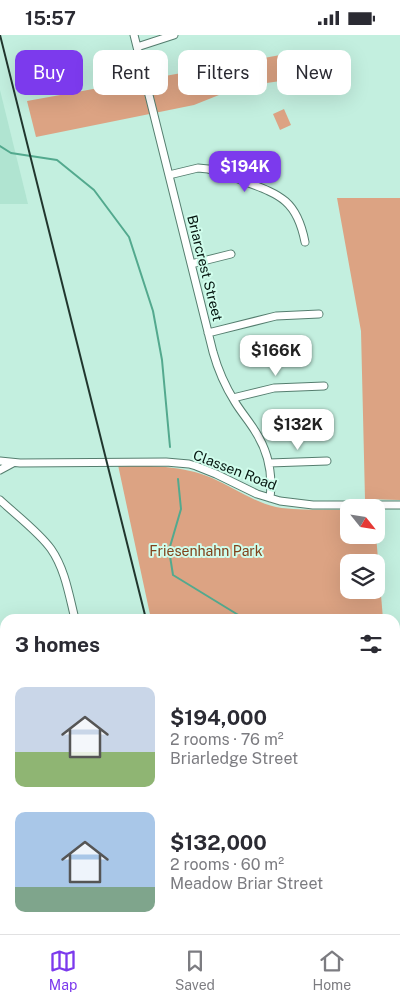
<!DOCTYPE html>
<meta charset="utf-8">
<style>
body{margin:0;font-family:"Public Sans",sans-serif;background:#f7f7f7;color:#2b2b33;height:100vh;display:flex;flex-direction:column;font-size:19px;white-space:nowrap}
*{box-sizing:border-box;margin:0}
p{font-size:16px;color:#7c7c81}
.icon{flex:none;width:28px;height:28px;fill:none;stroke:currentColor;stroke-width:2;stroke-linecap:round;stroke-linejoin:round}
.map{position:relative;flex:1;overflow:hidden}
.drawer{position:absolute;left:0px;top:579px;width:400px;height:321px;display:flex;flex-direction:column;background:#fff;border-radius:15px 15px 0 0;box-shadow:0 5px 20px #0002}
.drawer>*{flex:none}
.guide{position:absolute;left:15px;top:15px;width:370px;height:45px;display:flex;gap:10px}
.needle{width:32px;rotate:120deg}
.fabs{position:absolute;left:340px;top:464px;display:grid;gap:10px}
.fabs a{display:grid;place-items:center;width:45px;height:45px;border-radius:10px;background:#fff;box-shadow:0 5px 20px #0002;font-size:25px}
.price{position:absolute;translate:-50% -42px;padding:0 11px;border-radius:10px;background:#fff;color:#222;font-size:16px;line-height:32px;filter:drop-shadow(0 1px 2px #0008)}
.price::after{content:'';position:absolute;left:50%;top:30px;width:15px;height:11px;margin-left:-8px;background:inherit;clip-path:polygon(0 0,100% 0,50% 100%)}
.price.current{background:#7c3aed;color:#fff}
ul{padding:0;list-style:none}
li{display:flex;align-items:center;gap:15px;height:125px;padding:0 15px}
li span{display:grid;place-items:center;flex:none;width:140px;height:100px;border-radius:10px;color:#555}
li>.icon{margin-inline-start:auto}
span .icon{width:60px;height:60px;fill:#fffc;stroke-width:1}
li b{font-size:21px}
h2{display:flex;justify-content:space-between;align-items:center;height:60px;padding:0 15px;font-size:21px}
.tag{padding:0 18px;border-radius:10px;background:#fff;box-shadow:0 5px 20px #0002;font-size:18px;line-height:45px}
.tag.current{background:#7c3aed;color:#fff}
.status{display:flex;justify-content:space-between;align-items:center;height:35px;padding:0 25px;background:#fff;direction:ltr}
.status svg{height:14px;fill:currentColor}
.dock{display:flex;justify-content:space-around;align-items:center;height:70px;border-top:1px solid #e1e1e2;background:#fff;font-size:14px;color:#7c7c81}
.dock a{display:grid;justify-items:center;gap:2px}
.dock .current{color:#7c3aed}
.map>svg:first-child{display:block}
.built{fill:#b0e4d1}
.green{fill:#dca383;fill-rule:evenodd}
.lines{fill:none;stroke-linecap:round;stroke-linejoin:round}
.stream{stroke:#53a98e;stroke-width:2}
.minor-casing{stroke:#557e6f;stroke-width:9}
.minor{stroke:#fff;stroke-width:7}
.rail{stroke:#21362e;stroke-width:2}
.labels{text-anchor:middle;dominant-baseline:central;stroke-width:4;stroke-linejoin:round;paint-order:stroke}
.street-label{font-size:14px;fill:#05150f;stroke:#d0fdec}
.park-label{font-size:14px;fill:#80431b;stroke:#d0fdec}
</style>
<div class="status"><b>15:57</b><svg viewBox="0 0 49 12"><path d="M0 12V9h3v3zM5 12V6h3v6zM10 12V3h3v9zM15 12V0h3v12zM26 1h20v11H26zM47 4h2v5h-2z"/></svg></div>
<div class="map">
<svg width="400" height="899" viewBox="0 0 400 899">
<rect width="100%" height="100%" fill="#c3efdf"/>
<path class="built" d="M0,55L28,169H0Z"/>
<path class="green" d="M297,17L302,43L239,52L194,70L36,102L27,66Z
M284,74L291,90L280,95L273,79Z
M337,163H400V465L365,464L361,296Z
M118,430C150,431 182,430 212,443C233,452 253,467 276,472C298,476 326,474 349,475V500H376L383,584H151ZM349,528H376V555H349Z
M395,718L400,775V899H220L219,895H395Z"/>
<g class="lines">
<path class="stream" d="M0,111L11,118L57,125L94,155L129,202L153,276L162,325L170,412
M178,444L181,474L169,515L173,540L240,581L242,584
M309,895L310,899"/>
<defs>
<path id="minor" d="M134,0L213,317C218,335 225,351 235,367C241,377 249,386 255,396C268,416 273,439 270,463
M137,12L174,0
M169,140L198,133L208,134C221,137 233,142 246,147C281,160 297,166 305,207
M191,229L231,219
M208,298L276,281L319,279
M233,363L274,353L324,351
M0,426L20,428L166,427L189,429L196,431L216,439L257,459L280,466L313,470H400
M269,428L327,426
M0,435L13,428
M0,465C15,479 40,498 51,514C65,534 69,560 75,584
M0,666L5,686
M0,723H5
M0,795L5,794
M0,866H5
M73,895V899
M119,895V899"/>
</defs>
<use href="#minor" class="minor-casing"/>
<use href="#minor" class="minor"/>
<path class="rail" d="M0,0L146,584
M219,895V899"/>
</g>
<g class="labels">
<g class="street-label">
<text transform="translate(205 233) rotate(76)">Briarcrest Street</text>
<text transform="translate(235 435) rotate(21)">Classen Road</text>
</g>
<g class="park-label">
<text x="206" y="516">Friesenhahn Park</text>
</g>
</g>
</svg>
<div class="fabs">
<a><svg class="needle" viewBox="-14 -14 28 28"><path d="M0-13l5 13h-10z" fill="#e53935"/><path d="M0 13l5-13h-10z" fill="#7c7c81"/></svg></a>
<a><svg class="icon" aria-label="layers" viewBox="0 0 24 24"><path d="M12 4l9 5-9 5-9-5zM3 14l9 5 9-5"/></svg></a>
</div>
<b class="price current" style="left:245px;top:158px">$194K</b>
<b class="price" style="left:276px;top:342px">$166K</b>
<b class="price" style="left:298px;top:416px">$132K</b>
<div class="guide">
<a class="tag current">Buy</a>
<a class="tag">Rent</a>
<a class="tag">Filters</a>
<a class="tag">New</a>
</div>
<section class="drawer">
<h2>3 homes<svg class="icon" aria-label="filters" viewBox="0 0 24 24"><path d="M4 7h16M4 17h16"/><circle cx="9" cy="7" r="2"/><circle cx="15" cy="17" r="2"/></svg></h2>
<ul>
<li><span style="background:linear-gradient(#c9d6e8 65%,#8fb573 0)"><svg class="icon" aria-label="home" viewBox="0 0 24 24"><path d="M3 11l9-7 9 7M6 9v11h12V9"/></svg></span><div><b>$194,000</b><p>2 rooms · 76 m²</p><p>Briarledge Street</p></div></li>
<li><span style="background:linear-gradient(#a9c7e8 75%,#7fa58c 0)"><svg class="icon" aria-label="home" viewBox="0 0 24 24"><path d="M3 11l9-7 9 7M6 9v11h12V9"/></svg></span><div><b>$132,000</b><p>2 rooms · 60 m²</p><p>Meadow Briar Street</p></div></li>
</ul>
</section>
</div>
<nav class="dock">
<a class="current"><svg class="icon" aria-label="map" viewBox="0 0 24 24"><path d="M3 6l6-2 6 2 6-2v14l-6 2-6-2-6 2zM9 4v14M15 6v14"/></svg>Map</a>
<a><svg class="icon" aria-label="saved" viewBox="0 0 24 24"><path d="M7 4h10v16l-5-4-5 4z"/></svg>Saved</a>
<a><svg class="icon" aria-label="home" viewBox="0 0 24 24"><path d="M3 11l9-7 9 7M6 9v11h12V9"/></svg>Home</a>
</nav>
